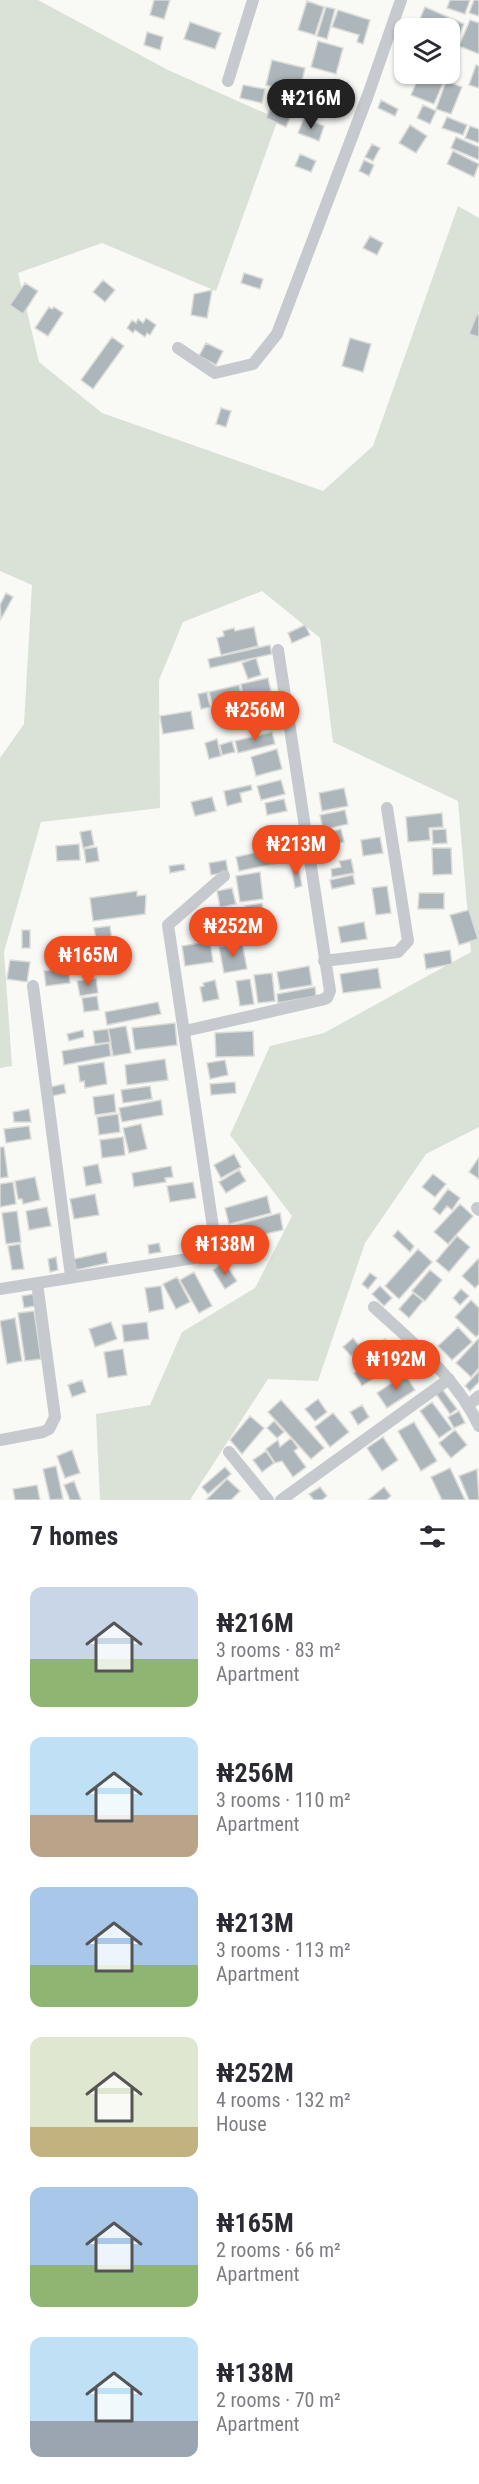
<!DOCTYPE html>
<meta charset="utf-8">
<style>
body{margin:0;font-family:"Roboto Condensed",sans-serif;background:#f7f7f7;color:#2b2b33;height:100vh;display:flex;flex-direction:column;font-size:22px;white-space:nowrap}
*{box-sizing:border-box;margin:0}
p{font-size:20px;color:#7c7c81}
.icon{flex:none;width:33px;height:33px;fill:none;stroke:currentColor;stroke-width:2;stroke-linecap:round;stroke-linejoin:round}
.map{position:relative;height:1500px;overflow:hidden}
.drawer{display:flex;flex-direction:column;background:#fff;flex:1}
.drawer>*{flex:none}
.buttons{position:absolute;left:394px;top:18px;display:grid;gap:12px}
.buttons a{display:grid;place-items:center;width:66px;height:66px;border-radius:12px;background:#fff;box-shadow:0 2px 4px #0004;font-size:30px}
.price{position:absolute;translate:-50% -51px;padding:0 14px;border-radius:21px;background:#ef4d1f;color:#fff;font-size:20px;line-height:39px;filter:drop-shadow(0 2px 3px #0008)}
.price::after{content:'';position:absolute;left:50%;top:36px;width:18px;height:14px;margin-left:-9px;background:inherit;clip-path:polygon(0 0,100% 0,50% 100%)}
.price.current{background:#222;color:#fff}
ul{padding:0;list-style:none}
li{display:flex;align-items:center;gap:18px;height:150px;padding:0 30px}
li span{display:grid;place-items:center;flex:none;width:168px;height:120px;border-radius:12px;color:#555}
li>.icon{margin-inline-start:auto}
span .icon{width:72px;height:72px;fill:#fffc;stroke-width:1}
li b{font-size:26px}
h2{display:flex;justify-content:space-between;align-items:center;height:72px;padding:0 30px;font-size:26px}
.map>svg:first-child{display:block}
.green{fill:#dae1d7}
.building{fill:#adb6bb;stroke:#dbdbd8;stroke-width:1.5}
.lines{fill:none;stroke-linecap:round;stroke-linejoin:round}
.street{stroke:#c6cace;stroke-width:12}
</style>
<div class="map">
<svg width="479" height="1500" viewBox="0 0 479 1500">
<rect width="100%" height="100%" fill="#f9f9f6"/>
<path class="green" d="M0,0H38L168,70L278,119L216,291L102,243L18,273L39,362L102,413L323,491L373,446L458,206L479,218V1127L426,1154L365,1243L318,1381L268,1379L190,1500H100L96,1414L150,1405L182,1332L255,1288L292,1216L230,1135L270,1046L324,1033L471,952L458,801L333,742L320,638L262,591L183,622L159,680L160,808L41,822L4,952L12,1066L0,1068V758L24,724L32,585L0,571Z"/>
<path class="building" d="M154,0H170L164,19L150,15Z
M450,0H470L465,14L447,8Z
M474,0H479V16L469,13Z
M307,1L324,7L315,35L298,30Z
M326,7L335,9L327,39L317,36Z
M425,7L464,24L454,47L450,46V28H416Z
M338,10L370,20L363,44L357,42L359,35L332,27Z
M470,20L479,23V54L459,46Z
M190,22L221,33L215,49L184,39Z
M147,32L163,37L160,50L144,45Z
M318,41L343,48L336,74L311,67Z
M272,60L305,68L299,94L266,85Z
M476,65L479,66V88L469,85Z
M420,74L444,81L434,104L411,95Z
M446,81L462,87L451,114L436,109Z
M243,85L265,89L262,103L240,98Z
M381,100L398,109L395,116L378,108Z
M272,104L292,113L286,127L266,118Z
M423,105L436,111L430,124L417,118Z
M447,117L467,125L463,135L442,128Z
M304,118L324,126L319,141L298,133Z
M410,125L427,136L416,153L399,143Z
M470,126L479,129V143L465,138Z
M456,137L479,147V160L451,148Z
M372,144L380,148L373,161L365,157Z
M453,151L479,164L474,177L447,164Z
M300,154L316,161L311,172L295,166Z
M364,160L374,165L369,176L359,171Z
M370,236L383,243L377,255L363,248Z
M244,273L263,279L260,289L241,283Z
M103,280L115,290L105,302L93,292Z
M25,283L38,291L23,314L10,305Z
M212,290L207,318L191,315L194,294Z
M49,307L52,309L54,307L63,313L48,336L35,328Z
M477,314L479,315V337L469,334Z
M146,318L156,325L150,335L147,333L145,337L135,330L133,333L127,328L132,320L136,323L138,319L143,323Z
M112,337L124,346L93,389L81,380Z
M350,338L371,344L363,372L342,366Z
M206,343L223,351L216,365L199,356Z
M221,408L231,411L226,427L216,424Z
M6,593L13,597L1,619L0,605Z
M305,625L310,635L292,643L288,633Z
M254,627L258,646L221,655L217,638L224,636L223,631L234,628L235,631Z
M270,645L272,654L210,668L208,659Z
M256,658L261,675L248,679L242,663Z
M268,678L271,691L243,697L241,684Z
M239,685L242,697L212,704L209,692Z
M207,692L210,707L201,709L198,694Z
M272,697L275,714L251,718L248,702Z
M247,701L250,718L222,723L219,706Z
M191,711L194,729L163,734L160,716Z
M272,732L275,744L238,753L235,741Z
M217,739L221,756L209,759L205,743Z
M232,741L235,752L222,755L220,745Z
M277,749L282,769L256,776L251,757Z
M281,780L285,794L261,800L257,786Z
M251,785L252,790L240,793L242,802L227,806L224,791Z
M344,788L348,806L322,811L319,793Z
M212,797L216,811L195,816L191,802Z
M284,799L287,811L267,815L265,803Z
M345,810L348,824L323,830L320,815Z
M442,813L443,827L429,828L430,840L408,842L406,817Z
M341,829L344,842L324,847L321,834Z
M446,829L447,843L433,844L432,830Z
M91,830L94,845L83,848L80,832Z
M380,837L383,853L363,856L361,840Z
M79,844L80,860L57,861L56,846Z
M285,846L288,861L239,871L236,857Z
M97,847L99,861L86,863L84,849Z
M432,848H451L452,874L433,875Z
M351,859L354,873L332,877L331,869L341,867L339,861Z
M226,860L228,872L211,875L209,863Z
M184,864L185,870L170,873L169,866Z
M298,864L302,886L295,888L291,865Z
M260,872L263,899L240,902L236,876Z
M353,875L355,884L332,889L330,880Z
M387,886L391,913L376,915L372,888Z
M232,888L236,904L220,907L217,891Z
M137,891V896L146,895L145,914L93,921L90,898Z
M419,893H444V909H418Z
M262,903L266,925L249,928L245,906Z
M469,910L478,939L459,945L450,915Z
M364,922L367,939L341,943L338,927Z
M110,926L114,956L99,958L94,928Z
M22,930H30V948H22Z
M210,941L213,962L185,966L182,946Z
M242,942L247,969L224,973L219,947Z
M450,950L452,964L426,969L424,954Z
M10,960L30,962L27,982L7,979Z
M309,966L312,985L280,990L277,972Z
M68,968L70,983L46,986L44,971Z
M378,968L381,988L343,993L340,974Z
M272,973L275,1001L258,1003L254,975Z
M96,978L98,993L80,996L77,981Z
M250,979L254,1004L240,1006L236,981Z
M215,980L219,999L203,1002L200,987L204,986L203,983Z
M315,987L316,996L278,1003L277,994Z
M97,996L99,1010L84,1012L82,998Z
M158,1002L161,1014L107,1025L105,1012Z
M175,1023L177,1045L135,1050L132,1028Z
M126,1026L131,1053L113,1056L108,1029Z
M108,1029L111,1042L95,1044L93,1031Z
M83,1030L84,1037L69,1041L67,1034Z
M253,1031L254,1056L216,1057L215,1033Z
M109,1043L111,1056L64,1065L62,1051Z
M165,1059L168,1080L127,1085L125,1065Z
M225,1060L228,1075L210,1079L207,1063Z
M104,1062L107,1084L85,1088L84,1081L80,1082L78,1066Z
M235,1082L236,1093L211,1095L210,1084Z
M64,1084L66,1093L52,1096L50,1087Z
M150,1086L152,1099L123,1103L121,1090Z
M114,1094L116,1112L95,1115L93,1097Z
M161,1100L163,1115L122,1122L119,1108Z
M29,1109L31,1122H14L13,1112Z
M118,1114L120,1132L99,1135L97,1117Z
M141,1124L147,1149L129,1153L123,1128Z
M29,1126L31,1139L6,1143L4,1129Z
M123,1137L125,1155L102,1158L100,1140Z
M0,1147H4L8,1177L0,1178Z
M234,1154L241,1167L221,1178L214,1165Z
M479,1157V1179L469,1172Z
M98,1164L102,1183L86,1186L83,1167Z
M171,1166L173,1177L165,1178L166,1182L134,1187L132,1173Z
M239,1170L246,1181L226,1193L219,1182Z
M433,1174L446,1184L435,1197L422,1187Z
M35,1177L40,1200L23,1204L22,1199H18L15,1181Z
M13,1182L16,1204L0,1207V1184Z
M193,1182L196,1198L170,1202L167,1186Z
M448,1189L460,1198L452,1210L447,1206L440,1215L433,1209Z
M95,1194L99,1215L74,1219L70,1199Z
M267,1196L271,1213L229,1224L225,1208Z
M460,1204L473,1216L448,1244L434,1232Z
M47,1207L51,1226L29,1230L26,1211Z
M17,1211L21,1242L6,1244L2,1213Z
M280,1213L283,1230L238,1240L235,1225Z
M398,1230L414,1246L410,1252L393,1236Z
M457,1236L470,1247L449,1272L436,1261Z
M159,1243L161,1252L149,1254L148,1245Z
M20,1244L24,1269L12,1270L8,1246Z
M418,1249L432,1262L399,1299L385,1286Z
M106,1252L108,1263L76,1270L74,1259Z
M56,1257L58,1270L50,1272L48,1259Z
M479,1258V1284L475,1288L462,1276Z
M224,1262L237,1281L225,1289L213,1270Z
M430,1270L442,1280L425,1301L412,1291Z
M194,1272L212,1306L199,1313L180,1280Z
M370,1273L377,1278L368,1289L362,1284Z
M177,1277L190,1302L176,1309L163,1284Z
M161,1286L164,1309L149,1312L145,1288Z
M380,1286L392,1298L384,1306L372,1294Z
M461,1289L469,1296L460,1305L453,1298Z
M413,1293L423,1301L409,1318L399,1309Z
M33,1294L35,1306L24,1308L22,1296Z
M471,1300L479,1308V1334L476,1337L455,1317Z
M34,1311L41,1359L25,1361L18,1313Z
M15,1318L22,1361L7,1364L0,1321Z
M111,1322L117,1339L95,1347L89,1329Z
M147,1322L149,1339L124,1342L122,1325Z
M458,1327L472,1342L452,1360L438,1346Z
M353,1338L361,1348L351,1356L343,1347Z
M479,1338V1368L471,1377L456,1363Z
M385,1339L390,1345L374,1357L369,1351Z
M123,1349L127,1375L108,1378L104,1352Z
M408,1354L419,1367L410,1376L406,1371L401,1376L393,1367Z
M375,1359L384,1371L362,1386L354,1373Z
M479,1371V1382L470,1391L465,1386Z
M405,1374L415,1390L387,1408L377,1393Z
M82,1380L86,1392L72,1397L68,1385Z
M442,1389L457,1409L450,1414L436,1394Z
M318,1399L327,1412L315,1421L305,1409Z
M281,1400L324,1448L311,1459L268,1412Z
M432,1402L452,1429L439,1438L420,1411Z
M362,1405L369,1417L358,1425L350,1412Z
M459,1411L465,1423L454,1428L448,1417Z
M333,1413L349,1432L330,1447L315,1427Z
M250,1416L264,1428L242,1454L230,1440Z
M274,1421L284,1432L277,1438L267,1428Z
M414,1422L437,1461L421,1471L398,1431Z
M455,1430L467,1445L451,1458L439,1443Z
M383,1437L398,1460L382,1471L367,1448Z
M291,1438L298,1448L294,1451L306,1467L293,1477L282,1461L275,1463L266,1449L278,1440L280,1447Z
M72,1450L80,1473L65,1478L57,1456Z
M266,1451L274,1463L262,1472L253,1460Z
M56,1466L63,1499L50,1500L43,1469Z
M225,1467L231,1474L208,1494L202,1487Z
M450,1468L465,1500H442L431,1477Z
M477,1469L479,1500H469L459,1476Z
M227,1479L240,1491L231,1500H206Z
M74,1481L81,1500H70L64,1485Z
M37,1485L40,1500H15L13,1489Z
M320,1487L327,1496L322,1500H314L309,1494Z
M384,1487L391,1496L386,1500H368Z"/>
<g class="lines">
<path class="street" d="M228,81L253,0
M178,348L215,373L253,364L277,334L368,95L401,0
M324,961L398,952L408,941L387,808
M33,986L71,1276
M185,1031L321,1000L327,998L330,991L278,650
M477,1208L479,1210
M0,1289L194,1258L206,1248L214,1234L168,925L224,876
M374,1307C413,1343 456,1377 479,1426
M469,1405L479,1396
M0,1440L43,1432L49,1429L55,1417L37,1283
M229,1452L268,1500
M281,1500L449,1379"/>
</g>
</svg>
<div class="buttons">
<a><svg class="icon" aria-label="layers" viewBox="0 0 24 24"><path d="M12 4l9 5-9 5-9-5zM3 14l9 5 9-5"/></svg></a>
</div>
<b class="price current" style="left:311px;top:130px">₦216M</b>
<b class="price" style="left:255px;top:742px">₦256M</b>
<b class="price" style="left:296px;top:876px">₦213M</b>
<b class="price" style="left:233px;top:958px">₦252M</b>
<b class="price" style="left:88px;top:987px">₦165M</b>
<b class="price" style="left:225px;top:1276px">₦138M</b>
<b class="price" style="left:396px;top:1391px">₦192M</b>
</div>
<section class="drawer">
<h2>7 homes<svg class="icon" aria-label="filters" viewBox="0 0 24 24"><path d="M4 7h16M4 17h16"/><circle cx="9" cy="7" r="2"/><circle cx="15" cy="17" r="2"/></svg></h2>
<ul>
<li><span style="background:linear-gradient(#c9d6e8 60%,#8fb573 0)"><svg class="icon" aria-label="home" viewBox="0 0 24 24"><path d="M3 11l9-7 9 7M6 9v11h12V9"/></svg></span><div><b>₦216M</b><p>3 rooms · 83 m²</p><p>Apartment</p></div></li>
<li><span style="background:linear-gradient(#bfe0f5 65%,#b9a48a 0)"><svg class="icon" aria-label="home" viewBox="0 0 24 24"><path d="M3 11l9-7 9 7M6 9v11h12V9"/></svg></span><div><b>₦256M</b><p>3 rooms · 110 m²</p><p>Apartment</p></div></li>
<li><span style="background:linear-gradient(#a9c7e8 65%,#8fb573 0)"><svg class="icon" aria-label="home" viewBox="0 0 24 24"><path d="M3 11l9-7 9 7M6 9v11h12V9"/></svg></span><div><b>₦213M</b><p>3 rooms · 113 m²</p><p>Apartment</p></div></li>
<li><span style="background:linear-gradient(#dfe7d0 75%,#c2b280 0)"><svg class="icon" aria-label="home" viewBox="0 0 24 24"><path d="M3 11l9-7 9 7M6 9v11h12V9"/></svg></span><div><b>₦252M</b><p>4 rooms · 132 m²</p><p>House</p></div></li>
<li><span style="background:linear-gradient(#a9c7e8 65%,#8fb573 0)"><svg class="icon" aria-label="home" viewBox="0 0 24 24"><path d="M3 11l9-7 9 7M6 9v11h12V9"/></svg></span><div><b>₦165M</b><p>2 rooms · 66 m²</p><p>Apartment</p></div></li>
<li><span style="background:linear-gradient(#bfe0f5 70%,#9aa5b1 0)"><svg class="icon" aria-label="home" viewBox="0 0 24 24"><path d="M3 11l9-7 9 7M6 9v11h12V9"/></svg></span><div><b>₦138M</b><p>2 rooms · 70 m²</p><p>Apartment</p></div></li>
</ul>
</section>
